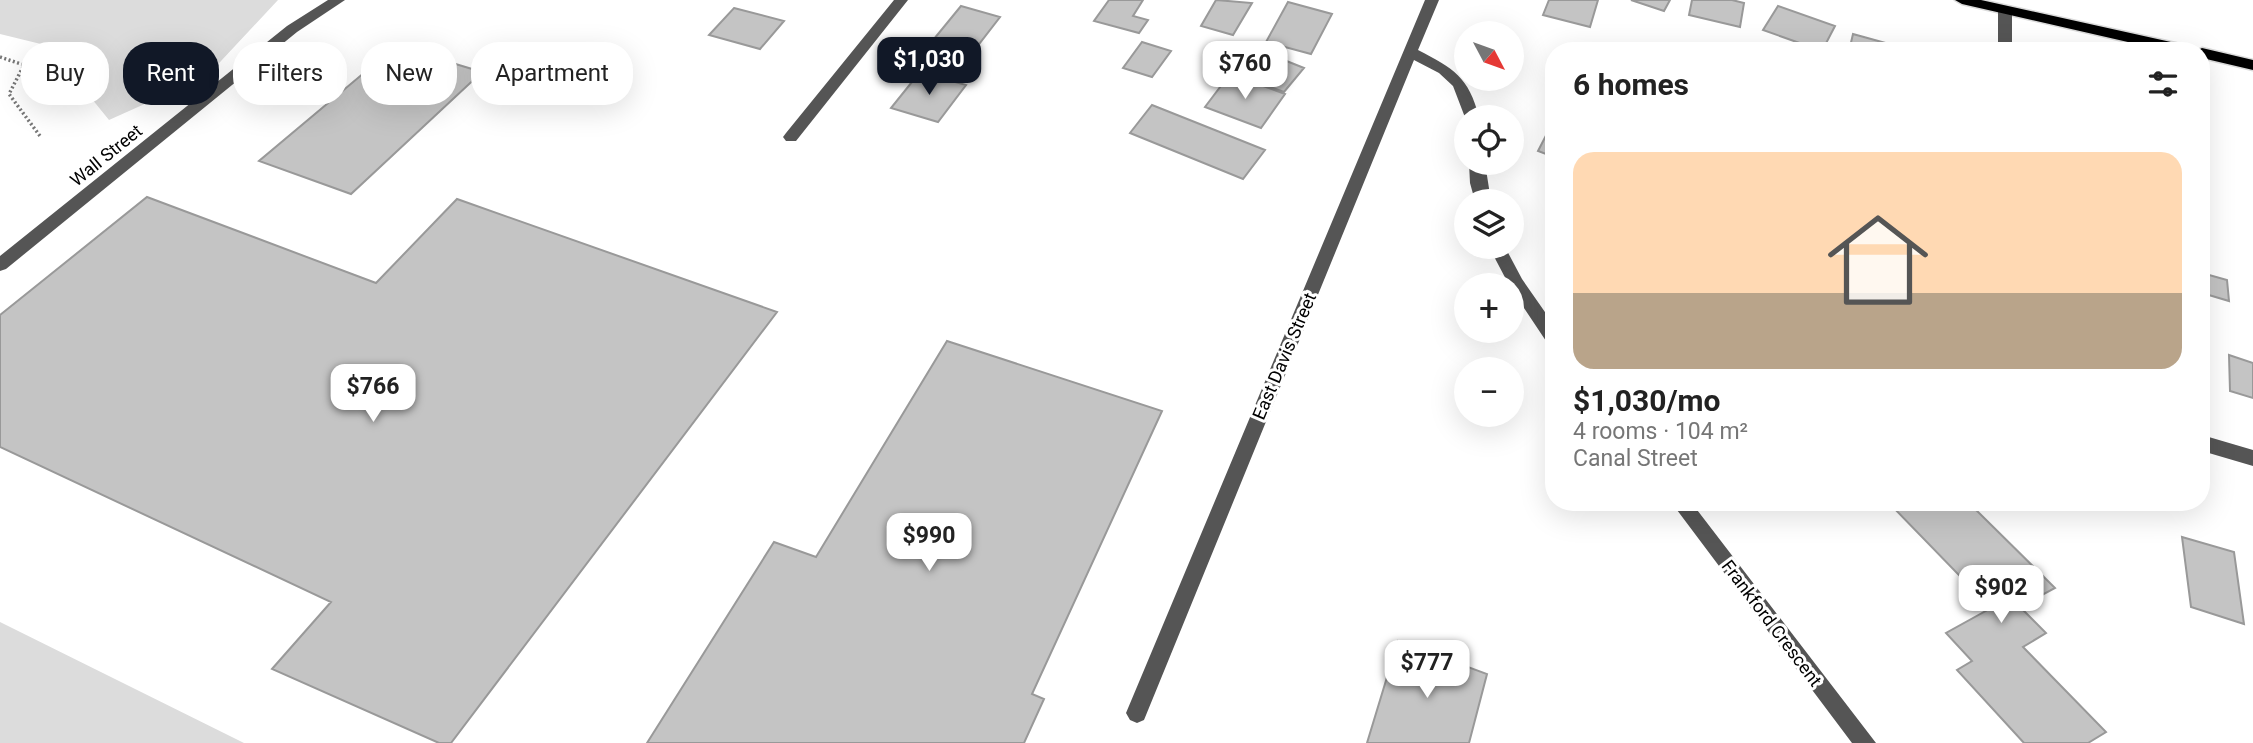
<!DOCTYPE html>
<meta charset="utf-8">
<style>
body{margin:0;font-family:Roboto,sans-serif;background:#f6f6f6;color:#222;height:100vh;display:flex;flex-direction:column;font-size:26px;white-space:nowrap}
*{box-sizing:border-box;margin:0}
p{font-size:23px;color:#767676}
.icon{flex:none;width:38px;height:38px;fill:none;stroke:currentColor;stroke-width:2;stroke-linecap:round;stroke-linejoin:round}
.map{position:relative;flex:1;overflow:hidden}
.drawer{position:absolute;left:1545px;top:42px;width:665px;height:469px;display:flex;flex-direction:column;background:#fff;border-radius:28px;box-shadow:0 7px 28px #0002}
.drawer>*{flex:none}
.guide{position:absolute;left:21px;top:42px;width:665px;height:63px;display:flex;gap:14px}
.needle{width:46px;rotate:131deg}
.controls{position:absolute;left:1454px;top:21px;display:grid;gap:14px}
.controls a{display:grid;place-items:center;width:70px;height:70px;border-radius:50%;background:#fff;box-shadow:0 7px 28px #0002;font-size:35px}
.price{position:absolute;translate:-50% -60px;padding:0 16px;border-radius:14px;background:#fff;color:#222;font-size:23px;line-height:46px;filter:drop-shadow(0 2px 4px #0008)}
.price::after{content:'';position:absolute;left:50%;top:42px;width:21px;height:16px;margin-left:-10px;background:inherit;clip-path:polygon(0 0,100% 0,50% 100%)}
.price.on{background:#111827;color:#fff}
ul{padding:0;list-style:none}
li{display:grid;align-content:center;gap:14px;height:371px;padding:0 28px}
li+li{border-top:2px solid #e0e0e0}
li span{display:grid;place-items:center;height:217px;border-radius:21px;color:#555}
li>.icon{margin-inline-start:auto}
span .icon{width:126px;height:126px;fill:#fffc;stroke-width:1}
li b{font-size:30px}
h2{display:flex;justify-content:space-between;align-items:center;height:84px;padding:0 28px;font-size:30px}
.chip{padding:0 24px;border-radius:28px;background:#fff;box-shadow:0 7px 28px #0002;font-size:24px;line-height:63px}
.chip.on{background:#111827;color:#fff}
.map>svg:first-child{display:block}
.green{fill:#dcdcdc}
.building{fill:#c4c4c4;stroke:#999;stroke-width:2}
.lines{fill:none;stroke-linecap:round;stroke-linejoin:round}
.major-casing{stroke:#dbdbdb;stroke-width:3}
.path{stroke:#777;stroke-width:3.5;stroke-dasharray:2 2.5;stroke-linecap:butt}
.minor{fill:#555;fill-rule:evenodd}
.major{fill:#000;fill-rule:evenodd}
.labels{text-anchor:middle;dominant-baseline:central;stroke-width:6;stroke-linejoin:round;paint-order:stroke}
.street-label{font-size:18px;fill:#000;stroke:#fff}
</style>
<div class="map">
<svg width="2253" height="743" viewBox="0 0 2253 743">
<rect width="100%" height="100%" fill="#fff"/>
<path class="green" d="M0,0H278L207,76L109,120L49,46L0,34Z
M0,622L244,743H0Z"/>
<path class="building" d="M1109,0H1143L1133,16L1148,20L1139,33L1094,21Z
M1216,0L1252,3L1233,35L1201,26Z
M1549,0H1598L1590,27L1543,15Z
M1631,0H1670L1664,11Z
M1692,0H1732L1744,3L1740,27L1689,15Z
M1288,2L1332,14L1311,54L1266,42Z
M961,6L1000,17L969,57L929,45Z
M1778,6L1835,26L1822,51L1763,30Z
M734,8L784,21L760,49L709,35Z
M1853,34L1911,50L1910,51H1849Z
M1142,42L1171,51L1152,77L1123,68Z
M396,46L482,72L351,194L259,161Z
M1274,56L1304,68L1284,92L1254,81Z
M920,72L966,85L938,122L891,108Z
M1230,74L1285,94L1261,128L1205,107Z
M1152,105L1265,150L1243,179L1130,133Z
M1554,120V157L1538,151Z
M147,197L376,283L457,199L777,312L451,743H439L272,669L331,602L0,447V315Z
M2202,273L2227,280L2229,301L2202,293Z
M947,341L1162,411L1032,694L1044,699L1024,743H647L774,542L816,557Z
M2229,355L2253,363V398L2230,391Z
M1888,502H1968L2055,588L2020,607L2046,633L2023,647L2106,732L2088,743H2024L1957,670L1972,661L1946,633L1991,608Z
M2182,537L2234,552L2244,624L2191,607Z
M1398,641L1487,674L1469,743H1367Z"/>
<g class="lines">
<defs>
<path id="major" d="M1955,0H1981L2189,46L2196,51H2167L1962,4Z
M2202,48L2253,60V70L2202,58V51H2196Z"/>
</defs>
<use href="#major" class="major-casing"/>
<path class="path" d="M0,57L24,65L9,94L40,136"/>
<path class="minor" d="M328,0H345L297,32L6,269L0,271V256L287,26Z
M894,0H908L796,141H786L783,137L786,133Z
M1425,0H1439L1418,50C1453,68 1469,77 1479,117H1466V120L1453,86L1439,73L1414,60L1144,720L1137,723L1130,720L1126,713Z
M2005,6L2012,10V51H1998V10Z
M1469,163H1485L1491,201H1475L1470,183Z
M1489,247H1505L1522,279L1554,325V346L1548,344L1512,290V285H1509Z
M2202,435L2253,450V466L2202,451Z
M1671,502H1691L1876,743H1852Z"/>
<use href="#major" class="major"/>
</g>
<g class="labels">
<g class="street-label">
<text transform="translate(106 155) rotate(-39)">Wall Street</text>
<text transform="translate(1284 356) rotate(-67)">East Davis Street</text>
<text transform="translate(1772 623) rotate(53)">Frankford Crescent</text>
</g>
</g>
</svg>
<div class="controls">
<a><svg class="needle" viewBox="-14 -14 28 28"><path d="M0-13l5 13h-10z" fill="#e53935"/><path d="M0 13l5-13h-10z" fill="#767676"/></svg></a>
<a><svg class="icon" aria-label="locate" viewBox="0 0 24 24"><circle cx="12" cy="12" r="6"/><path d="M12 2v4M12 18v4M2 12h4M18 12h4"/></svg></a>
<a><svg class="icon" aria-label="layers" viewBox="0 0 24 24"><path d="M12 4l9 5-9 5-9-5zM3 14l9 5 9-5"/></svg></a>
<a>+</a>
<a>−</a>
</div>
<b class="price on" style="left:929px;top:97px">$1,030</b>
<b class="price" style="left:1245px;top:101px">$760</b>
<b class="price" style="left:373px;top:424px">$766</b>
<b class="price" style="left:929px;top:573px">$990</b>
<b class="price" style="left:2001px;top:625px">$902</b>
<b class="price" style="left:1427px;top:700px">$777</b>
<div class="guide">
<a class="chip">Buy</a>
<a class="chip on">Rent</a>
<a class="chip">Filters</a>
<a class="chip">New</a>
<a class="chip">Apartment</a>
</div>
<section class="drawer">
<h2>6 homes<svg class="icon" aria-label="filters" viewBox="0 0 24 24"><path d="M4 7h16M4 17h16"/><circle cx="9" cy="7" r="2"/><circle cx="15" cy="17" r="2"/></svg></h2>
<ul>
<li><span style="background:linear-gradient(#ffd9b3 65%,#b9a48a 0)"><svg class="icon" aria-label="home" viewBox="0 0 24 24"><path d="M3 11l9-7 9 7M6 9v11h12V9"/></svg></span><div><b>$1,030/mo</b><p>4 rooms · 104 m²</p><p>Canal Street</p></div></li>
</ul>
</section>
</div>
